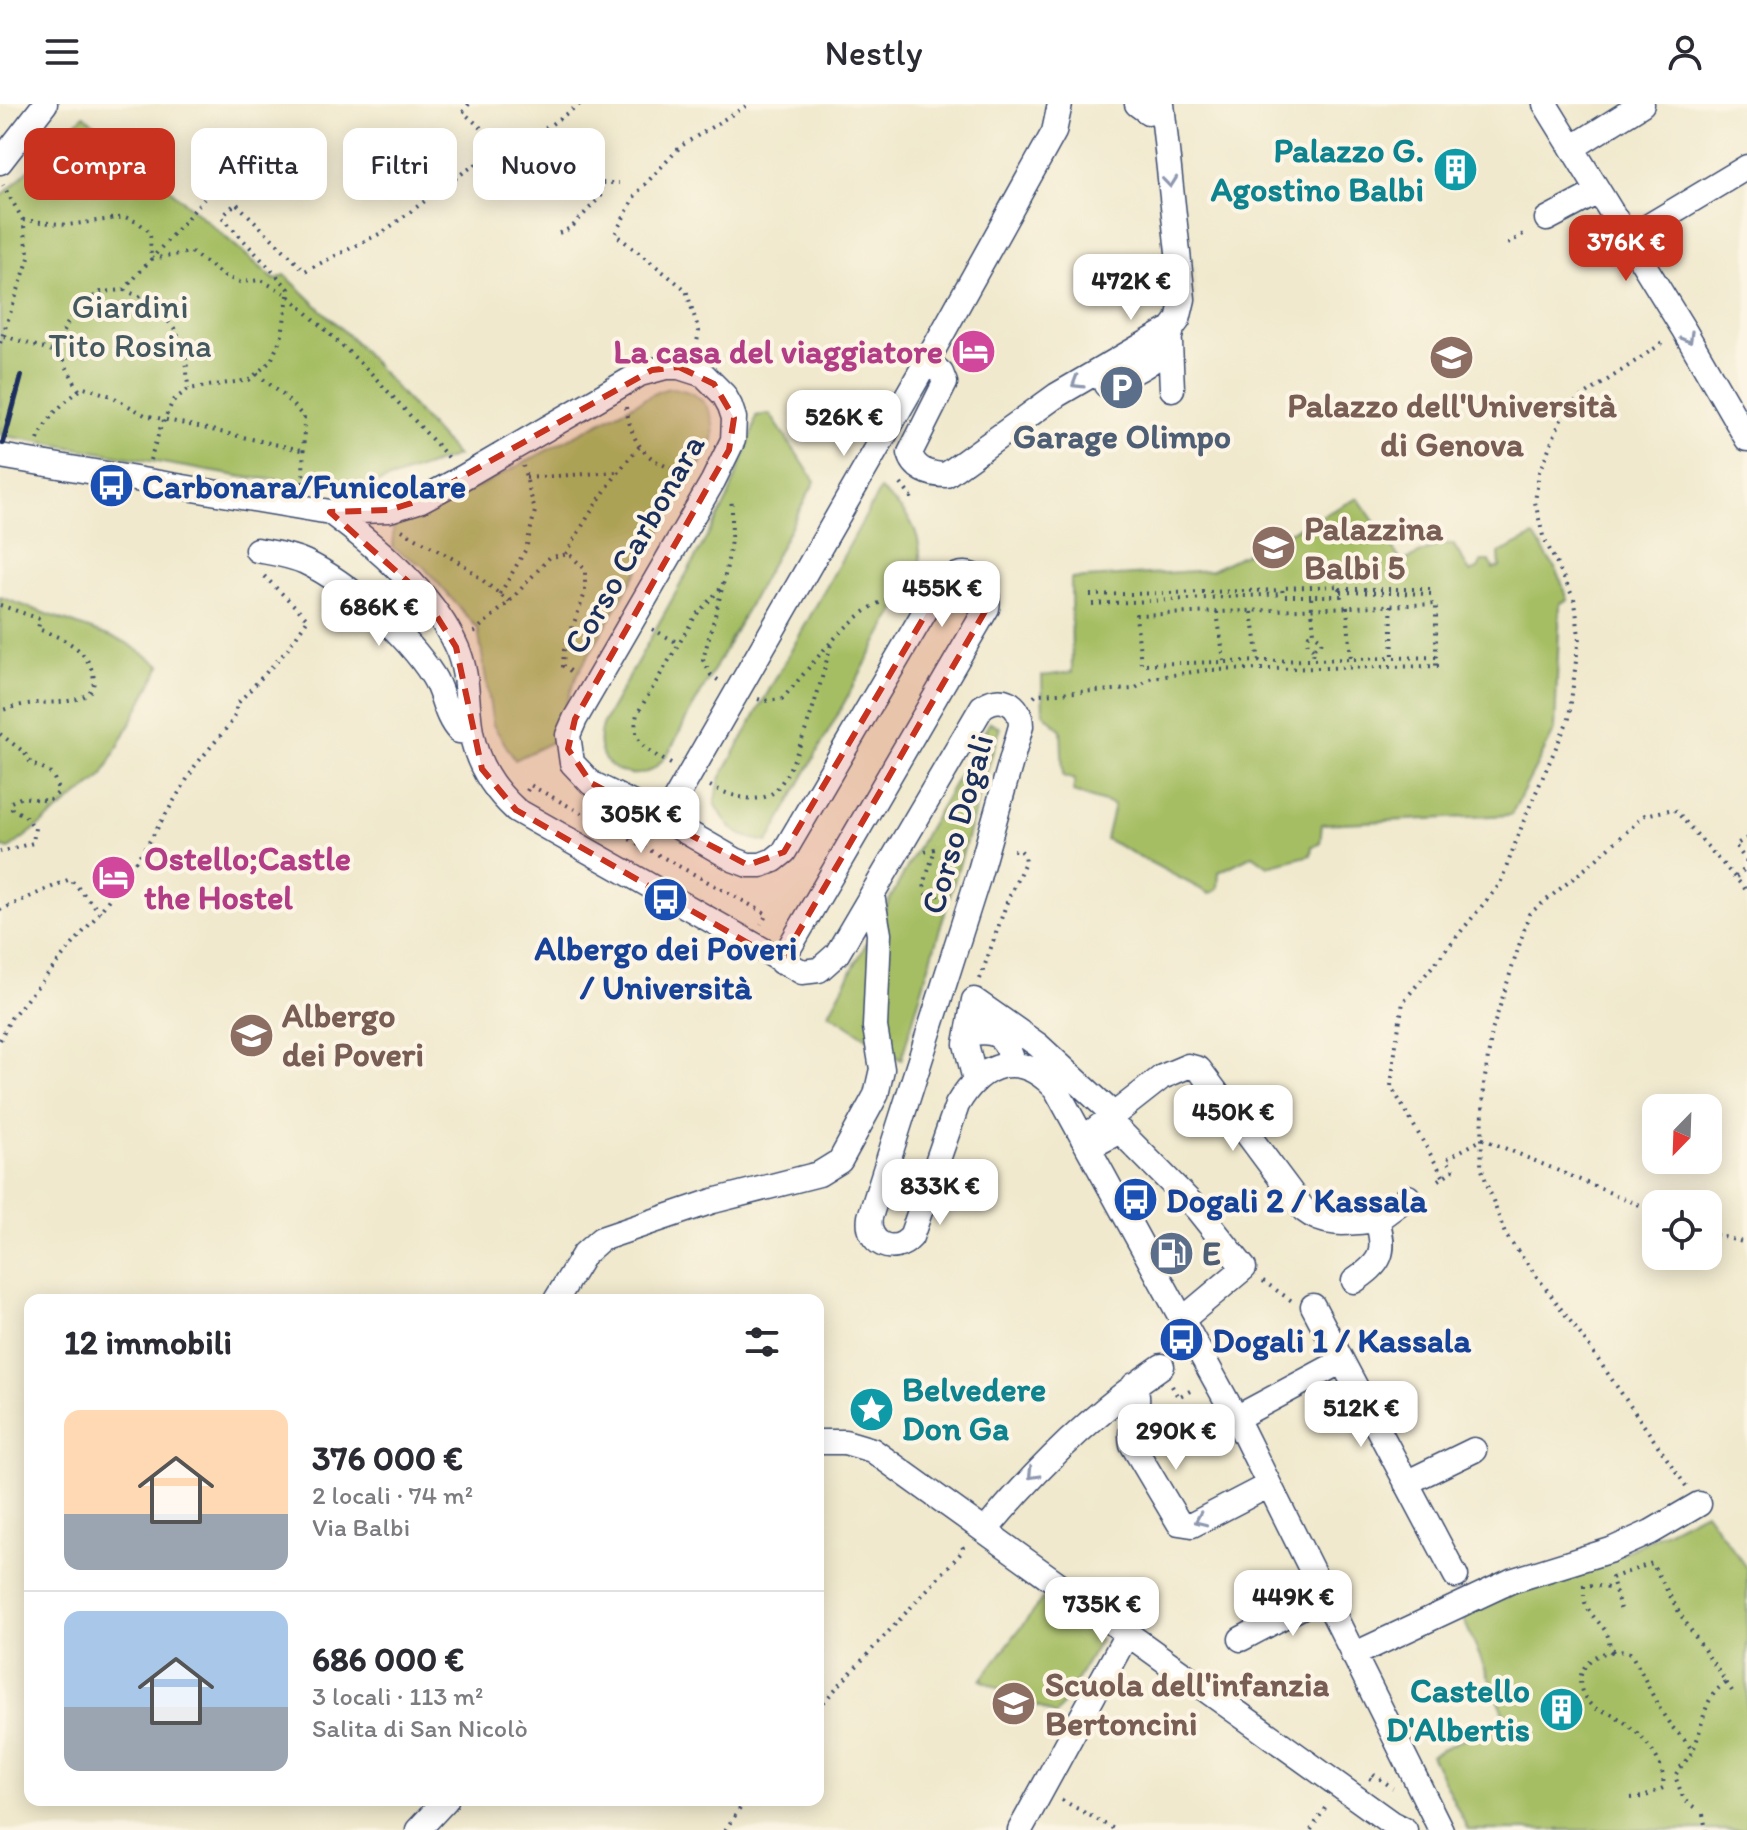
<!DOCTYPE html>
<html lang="it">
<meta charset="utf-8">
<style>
body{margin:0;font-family:Itim,sans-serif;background:#f7f7f7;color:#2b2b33;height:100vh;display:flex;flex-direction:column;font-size:30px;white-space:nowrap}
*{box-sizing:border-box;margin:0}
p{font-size:26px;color:#7c7c81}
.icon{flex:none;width:44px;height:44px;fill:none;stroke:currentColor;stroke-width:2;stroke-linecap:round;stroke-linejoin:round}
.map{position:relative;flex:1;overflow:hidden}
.side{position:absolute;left:24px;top:1190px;width:800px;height:512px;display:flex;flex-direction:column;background:#fff;border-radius:16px;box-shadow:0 4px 20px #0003}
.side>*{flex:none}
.banner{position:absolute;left:24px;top:24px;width:800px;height:72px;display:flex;gap:16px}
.needle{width:52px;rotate:203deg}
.fabs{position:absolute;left:1642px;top:990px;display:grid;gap:16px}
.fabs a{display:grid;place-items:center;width:80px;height:80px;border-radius:16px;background:#fff;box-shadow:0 4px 20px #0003;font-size:40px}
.price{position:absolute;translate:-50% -68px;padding:0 18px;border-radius:16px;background:#fff;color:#222;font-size:26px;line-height:52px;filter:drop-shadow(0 2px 4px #0008)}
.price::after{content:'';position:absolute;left:50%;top:48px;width:24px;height:18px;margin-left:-12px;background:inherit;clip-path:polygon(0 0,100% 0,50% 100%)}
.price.current{background:#c8321e;color:#fff}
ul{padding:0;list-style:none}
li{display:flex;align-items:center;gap:24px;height:200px;padding:0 40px}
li+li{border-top:2px solid #e1e1e2}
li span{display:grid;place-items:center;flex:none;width:224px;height:160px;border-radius:16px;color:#555}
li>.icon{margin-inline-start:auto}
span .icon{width:96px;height:96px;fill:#fffc;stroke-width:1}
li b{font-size:34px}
h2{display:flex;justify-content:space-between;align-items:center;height:96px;padding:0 40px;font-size:34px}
.pill{padding:0 28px;border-radius:16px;background:#fff;box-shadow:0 4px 20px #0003;font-size:28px;line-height:72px}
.pill.current{background:#c8321e;color:#fff}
header{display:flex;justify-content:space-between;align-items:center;height:104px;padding:0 40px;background:#fff;font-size:36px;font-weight:600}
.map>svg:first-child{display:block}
.green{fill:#a6be63;stroke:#607660;stroke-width:2}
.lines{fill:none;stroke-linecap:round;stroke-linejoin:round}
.minor-casing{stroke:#3b4b6f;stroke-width:27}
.path{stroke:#3b4b6f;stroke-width:4;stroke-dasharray:2 6;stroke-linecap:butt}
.minor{stroke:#fff;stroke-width:24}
.rail{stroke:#1b2f5e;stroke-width:6}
.oneway{stroke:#8d97ae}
.marked{fill:#c8321e;fill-opacity:0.2;stroke:#c8321e;stroke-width:6;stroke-dasharray:16 10;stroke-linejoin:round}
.labels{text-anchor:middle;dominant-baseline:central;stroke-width:8;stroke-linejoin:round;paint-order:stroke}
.culture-label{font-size:34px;font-weight:bold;fill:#0d838f;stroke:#fcf5e5;text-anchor:end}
.park-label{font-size:34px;fill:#455a60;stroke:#fcf5e5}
.hotel-label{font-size:34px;font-weight:bold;fill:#b23c85;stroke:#fcf5e5;text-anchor:end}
.education-label{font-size:34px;font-weight:bold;fill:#785e54;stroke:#fcf5e5;text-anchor:start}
.service-label{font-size:34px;font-weight:bold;fill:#4e5e75;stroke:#fcf5e5}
.transit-label{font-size:34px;font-weight:bold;fill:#164399;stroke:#fcf5e5;text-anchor:start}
.street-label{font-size:34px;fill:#1b2f5e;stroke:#fcf5e5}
</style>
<header><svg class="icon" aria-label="menu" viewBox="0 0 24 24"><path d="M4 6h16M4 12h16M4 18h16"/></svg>Nestly<svg class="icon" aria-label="person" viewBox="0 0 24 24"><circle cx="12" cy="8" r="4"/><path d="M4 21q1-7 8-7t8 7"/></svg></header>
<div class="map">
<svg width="1747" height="1726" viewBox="0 0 1747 1726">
<rect width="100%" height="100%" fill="#fcf5e5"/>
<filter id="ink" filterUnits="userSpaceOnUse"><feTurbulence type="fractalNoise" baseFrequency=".0125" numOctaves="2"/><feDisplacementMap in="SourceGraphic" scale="16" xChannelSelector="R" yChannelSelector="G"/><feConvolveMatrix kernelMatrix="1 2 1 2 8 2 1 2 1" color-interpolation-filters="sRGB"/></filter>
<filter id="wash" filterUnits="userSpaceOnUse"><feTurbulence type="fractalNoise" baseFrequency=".006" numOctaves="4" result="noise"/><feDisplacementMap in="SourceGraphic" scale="32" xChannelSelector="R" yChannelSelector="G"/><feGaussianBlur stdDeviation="1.8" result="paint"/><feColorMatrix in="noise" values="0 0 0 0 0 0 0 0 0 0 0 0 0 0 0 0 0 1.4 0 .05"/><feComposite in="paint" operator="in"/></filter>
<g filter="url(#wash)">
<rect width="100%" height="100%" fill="#f0e9cd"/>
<path class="green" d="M84,11L275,176L285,171L353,236L457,352L366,383L243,373L0,331V94Z
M669,284C701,286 717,306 713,337L577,571L552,638L515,656L493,621L478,525L423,462L393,444V421L429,409L657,288Z
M770,310L815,377C774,454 734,532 690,608C680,625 671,652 654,664C639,675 617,671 605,656C598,645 598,634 602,621L726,399L753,327L756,312Z
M880,386C907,408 922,425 920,460L768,738C735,732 731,728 715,699L720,675Z
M1358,394L1402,458L1441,440H1453L1470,468L1478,465L1482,457H1490L1493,465L1500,463L1499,449L1534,432L1558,469L1568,496L1560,499L1555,626L1511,711L1322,720L1320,740L1312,742L1311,751L1268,762L1253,751L1219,768L1218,785L1210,790L1106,735L1114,701L1073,688L1075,676L1063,672L1061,626L1043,609L1042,572L1072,568L1071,475L1212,466Z
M0,493L125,538L161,561L102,673L9,745L0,742Z
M990,618L1000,623L901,956L829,909L925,730Z
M1705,1407L1747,1465V1726H1468L1431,1651L1506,1613L1461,1509L1606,1458Z
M1043,1494L1100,1536L1056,1611L981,1576Z"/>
</g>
<g filter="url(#ink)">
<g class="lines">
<defs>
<path id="minor" d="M1137,0L1148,8
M1545,0L1684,226L1747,335
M1572,44L1642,0
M0,58L45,0
M1547,115L1598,88
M1627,135L1747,63
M1170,239L1172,285
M927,257L941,269L945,279L910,349C914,365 930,371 946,371L1057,291L1172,224L1178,216L1183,195L1162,0
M1106,281C1133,268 1168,257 1172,224
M0,352L330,408L389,406L421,396L462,374L640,270L666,263H679L704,271L724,291L730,302L734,314L733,336L713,377L575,615L568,631L572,659L591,679L664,715L735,756L748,761H761L774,756L784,748L931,497C937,489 943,477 953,473C975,462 991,484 987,504L781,858
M330,408C375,441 433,491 456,542C469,569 466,600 471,628C477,660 492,684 516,706L802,868L819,866L837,850L982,603C1000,589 1021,599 1021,622L978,774L870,1113C866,1139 893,1153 911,1133L957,1001C982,958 1020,945 1056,985L1236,1314L1441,1726
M257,446C273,449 290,451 305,458C349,479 407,531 433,572C444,589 444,611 459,627L471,628
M664,715L927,257L1054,28L1060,0
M969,930C998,924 1006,934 1014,961
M975,976L966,940L974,896L1038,941L1115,1012
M1083,1035L1162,973L1188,962L1199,965L1304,1106C1327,1124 1350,1119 1377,1116C1387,1149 1381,1159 1354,1177
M1092,1042L1120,1027L1197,1105L1244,1164L1182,1216
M1377,1116L1408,1093
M556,1196L584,1150L601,1135L713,1097L819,1070L840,1057L876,991L882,965L875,923L879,830L872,791
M1313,1202L1342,1257
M1134,1281C1144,1301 1127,1321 1132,1340L1179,1419L1192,1421L1269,1381
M1236,1314L1342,1257L1456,1472
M818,1338H845L872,1346L1391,1719L1405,1726
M1406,1379L1474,1346
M985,1427C1037,1364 1094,1308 1162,1262
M1241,1535L1324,1491
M1353,1551L1511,1477L1611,1446L1651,1428L1699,1400
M418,1726L446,1696
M1020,1726L1127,1530"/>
</defs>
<use href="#minor" class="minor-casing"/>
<path class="path" d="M469,0L463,8L503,43L510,57L542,44L566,79H619
M23,116L68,121L125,113L139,119L150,128L151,155L191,148L224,172L240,178L261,176L288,191L370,268L450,355
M559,129L571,124L602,91L601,80
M1508,140L1528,127
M124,186L204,95
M4,232L59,249
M0,239L29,154L23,116L3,81
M696,244L699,227L686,186L615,130L636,90L681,42L749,0
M257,270L283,291L304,313L303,382
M79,286L59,249L60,233L76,204L101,188L124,186L151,197L174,224L186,249L188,285
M626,303C633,347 650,359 691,371
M38,336C48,311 63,299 84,283L111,292L145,311L305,347
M150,356L160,325L173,297L188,285L249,276L271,257L282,231L289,185L222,113L236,99L305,167L383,128L464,68L503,43L539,29L580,0
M526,374L616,368
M901,380L911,393L917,389
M402,426L464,461L509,498
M566,450C588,411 610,376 639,343
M1340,485H1435
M1341,488L1435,490
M500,490L526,445L535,407L523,362
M1090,491L1282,486
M1311,492H1283L1282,484L1340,482L1341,492H1311L1314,530L1322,536L1321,540L1313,545L1314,555
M1092,500L1283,490
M0,501L40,515L38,525C59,533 82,541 91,564C106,601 57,598 36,599C24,600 11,603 0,607
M1391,501L1393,554
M1347,503L1351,555
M1217,508L1224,557
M1252,508L1259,557
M652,525L678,539
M474,528L509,498L550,453L569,450L585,465V489L564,546L563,562L575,570
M1313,545L1308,542L1307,535L1309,531L1314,530
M1436,553L1141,560L1136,511L1436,500V562
M718,576L711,571L703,556C716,503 737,448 731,393
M1034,593L1037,590L1134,585L1152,574L1207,566L1440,562
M758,595L764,597L782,595C816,558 854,498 906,490
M0,630L24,648L32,661C49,664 56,672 58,689L48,697L22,693L11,698L12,705L24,711L35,724L33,739L0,748
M671,660C648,647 630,640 637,610L696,511L720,485
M710,682C727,690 754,701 771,690C796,674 823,571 831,540
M527,687L530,681L767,810L761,820
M1747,734L1735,741L1747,758
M925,747L935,745L924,781L929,796L938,791L950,771H956
M1736,773L1747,763
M0,806L70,775L100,808
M980,875L1007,798L1025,758L1024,750L1020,746H1008
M0,936L11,914L100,808L149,738L195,662L234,615L237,600L288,545L308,515L262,470
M1443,1072L1391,982L1396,940L1403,898L1500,780L1526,711L1569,614L1579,533L1575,497L1543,432L1535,398L1539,368L1566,304L1664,238
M1439,1076L1453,1066L1446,1055L1483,1035L1656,1108
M1708,1129L1747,1139
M1263,1177L1292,1197
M1172,1282L1178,1293L1192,1286L1191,1283
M1686,1382L1583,1234L1505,1130L1481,1063L1484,980L1492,927L1529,810L1591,760L1645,711L1674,705L1747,787
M1582,1482L1594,1481L1613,1485
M1584,1482C1584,1489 1583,1497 1587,1503C1595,1518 1612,1526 1609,1545
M1620,1505L1612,1474L1652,1459L1680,1510L1732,1587
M818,1604L961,1449L963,1444L960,1439
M1371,1675L1369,1674L1373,1670L1393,1684
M1631,1694L1644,1693L1663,1684C1667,1655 1637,1624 1613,1611C1606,1606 1598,1608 1591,1601C1569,1579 1583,1551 1611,1548L1609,1545L1630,1549C1645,1571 1653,1597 1669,1619C1676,1629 1690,1638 1692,1649
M1062,1696L1116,1726
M1694,1703L1684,1696L1675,1672C1680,1662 1689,1655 1693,1646C1704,1623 1702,1592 1726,1579
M1703,1710L1706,1726
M725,1726L746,1696
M1311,1726L1327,1701"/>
<use href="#minor" class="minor"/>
<path class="rail" d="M3,339L21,272"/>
</g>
<defs><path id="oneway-chevron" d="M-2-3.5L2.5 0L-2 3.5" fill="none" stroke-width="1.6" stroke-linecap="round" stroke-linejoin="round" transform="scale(2)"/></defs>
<g class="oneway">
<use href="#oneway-chevron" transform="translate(1170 78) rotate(84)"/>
<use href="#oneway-chevron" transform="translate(1688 234) rotate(60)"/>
<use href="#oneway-chevron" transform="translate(1077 279) rotate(149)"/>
<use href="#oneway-chevron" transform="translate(1033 1370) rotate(134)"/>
<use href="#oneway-chevron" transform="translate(1200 1416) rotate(156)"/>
</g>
</g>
<path class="marked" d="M679,263L714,280L734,314L729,346L575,615L568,645L591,679L748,761L784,748L942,483L954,472L978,475L988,488L987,504L781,858L516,706L482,665L456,543L424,492L330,408L389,406L421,396L652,266Z"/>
<defs>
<symbol id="building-disc" viewBox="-11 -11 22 22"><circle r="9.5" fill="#0f9aa8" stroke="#fcf5e5"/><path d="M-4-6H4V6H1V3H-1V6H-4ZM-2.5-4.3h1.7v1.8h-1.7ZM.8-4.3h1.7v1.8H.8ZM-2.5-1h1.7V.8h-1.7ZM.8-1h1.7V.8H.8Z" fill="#fff"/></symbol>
<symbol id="hotel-disc" viewBox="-11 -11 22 22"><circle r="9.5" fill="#d1479c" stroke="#fcf5e5"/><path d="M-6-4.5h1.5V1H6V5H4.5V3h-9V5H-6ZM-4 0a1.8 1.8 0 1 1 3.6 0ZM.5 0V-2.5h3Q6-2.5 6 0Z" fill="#fff"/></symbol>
<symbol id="university-disc" viewBox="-11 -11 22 22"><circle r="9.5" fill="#8d6e63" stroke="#fcf5e5"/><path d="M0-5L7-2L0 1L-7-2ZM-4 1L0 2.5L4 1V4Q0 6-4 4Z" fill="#fff"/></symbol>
<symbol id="parking-disc" viewBox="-11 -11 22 22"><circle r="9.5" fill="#5c6f8a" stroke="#fcf5e5"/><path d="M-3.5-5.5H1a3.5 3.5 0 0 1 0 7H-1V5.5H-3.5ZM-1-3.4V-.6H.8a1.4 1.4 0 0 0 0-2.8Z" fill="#fff"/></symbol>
<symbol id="bus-disc" viewBox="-11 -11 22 22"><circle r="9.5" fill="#1a4fb4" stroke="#fcf5e5"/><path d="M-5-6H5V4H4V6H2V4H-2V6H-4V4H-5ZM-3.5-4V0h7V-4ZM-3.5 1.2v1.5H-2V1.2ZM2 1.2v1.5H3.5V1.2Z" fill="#fff"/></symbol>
<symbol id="fuel-disc" viewBox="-11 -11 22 22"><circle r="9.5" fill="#5c6f8a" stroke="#fcf5e5"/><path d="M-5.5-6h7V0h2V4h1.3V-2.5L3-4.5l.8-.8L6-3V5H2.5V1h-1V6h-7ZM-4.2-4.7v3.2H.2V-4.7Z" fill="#fff"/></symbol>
<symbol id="sight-disc" viewBox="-11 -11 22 22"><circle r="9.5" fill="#0f9aa8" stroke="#fcf5e5"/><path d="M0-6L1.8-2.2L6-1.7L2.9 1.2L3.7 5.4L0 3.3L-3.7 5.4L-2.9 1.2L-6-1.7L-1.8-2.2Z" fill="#fff"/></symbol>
<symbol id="school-disc" viewBox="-11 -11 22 22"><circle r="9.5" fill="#8d6e63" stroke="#fcf5e5"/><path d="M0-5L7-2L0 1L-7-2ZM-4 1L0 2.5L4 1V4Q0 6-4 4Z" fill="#fff"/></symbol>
</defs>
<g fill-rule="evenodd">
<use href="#building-disc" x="1430" y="40" width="51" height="51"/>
<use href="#hotel-disc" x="948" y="222" width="51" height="51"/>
<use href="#university-disc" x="1426" y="228" width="51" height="51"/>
<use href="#parking-disc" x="1096" y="258" width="51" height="51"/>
<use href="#bus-disc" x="86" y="356" width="51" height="51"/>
<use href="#university-disc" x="1248" y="418" width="51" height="51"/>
<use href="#hotel-disc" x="88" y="748" width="51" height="51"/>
<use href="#bus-disc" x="640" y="770" width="51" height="51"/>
<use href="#university-disc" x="226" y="906" width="51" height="51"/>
<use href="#bus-disc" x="1110" y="1070" width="51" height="51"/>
<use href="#fuel-disc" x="1146" y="1124" width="51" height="51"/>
<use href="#bus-disc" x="1156" y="1210" width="51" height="51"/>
<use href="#sight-disc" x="846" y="1280" width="51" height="51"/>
<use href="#school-disc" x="988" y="1574" width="51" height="51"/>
<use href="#building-disc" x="1536" y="1580" width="51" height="51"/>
</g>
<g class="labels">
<g class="culture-label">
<text x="1424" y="46">Palazzo G.<tspan x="1424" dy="39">Agostino Balbi</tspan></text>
<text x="902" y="1285" text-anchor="start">Belvedere<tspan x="902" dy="39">Don Ga</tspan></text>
<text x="1530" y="1586">Castello<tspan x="1530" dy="39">D'Albertis</tspan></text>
</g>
<g class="park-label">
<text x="130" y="202">Giardini<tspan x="130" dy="39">Tito Rosina</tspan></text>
</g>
<g class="hotel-label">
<text x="943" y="247">La casa del viaggiatore</text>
<text x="144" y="754" text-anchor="start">Ostello;Castle<tspan x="144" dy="39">the Hostel</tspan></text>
</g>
<g class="education-label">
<text x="1452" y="301" text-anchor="middle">Palazzo dell'Università<tspan x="1452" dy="39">di Genova</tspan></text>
<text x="1304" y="424">Palazzina<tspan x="1304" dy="39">Balbi 5</tspan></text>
<text x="282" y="911">Albergo<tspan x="282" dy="39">dei Poveri</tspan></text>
<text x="1045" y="1580">Scuola dell'infanzia<tspan x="1045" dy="39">Bertoncini</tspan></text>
</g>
<g class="service-label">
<text x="1122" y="332">Garage Olimpo</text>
<text x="1202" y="1149" text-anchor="start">E</text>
</g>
<g class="transit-label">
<text x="142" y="382">Carbonara/Funicolare</text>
<text x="666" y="844" text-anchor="middle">Albergo dei Poveri<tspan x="666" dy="39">/ Università</tspan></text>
<text x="1166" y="1096">Dogali 2 / Kassala</text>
<text x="1212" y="1236">Dogali 1 / Kassala</text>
</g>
<g class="street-label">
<text transform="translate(634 440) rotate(-60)">Corso Carbonara</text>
<text transform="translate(957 720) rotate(-74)">Corso Dogali</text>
</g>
</g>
</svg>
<div class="fabs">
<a><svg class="needle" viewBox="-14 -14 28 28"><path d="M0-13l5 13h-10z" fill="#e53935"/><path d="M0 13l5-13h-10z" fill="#7c7c81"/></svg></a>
<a><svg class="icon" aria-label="locate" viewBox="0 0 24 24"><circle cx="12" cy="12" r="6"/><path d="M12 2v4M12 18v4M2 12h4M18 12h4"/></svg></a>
</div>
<b class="price current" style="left:1626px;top:179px">376K €</b>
<b class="price" style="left:1131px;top:218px">472K €</b>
<b class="price" style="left:844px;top:354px">526K €</b>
<b class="price" style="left:942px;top:525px">455K €</b>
<b class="price" style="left:379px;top:544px">686K €</b>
<b class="price" style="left:641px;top:751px">305K €</b>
<b class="price" style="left:1233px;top:1049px">450K €</b>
<b class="price" style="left:940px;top:1123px">833K €</b>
<b class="price" style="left:1361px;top:1345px">512K €</b>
<b class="price" style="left:1176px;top:1368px">290K €</b>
<b class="price" style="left:1293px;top:1534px">449K €</b>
<b class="price" style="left:1102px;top:1541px">735K €</b>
<div class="banner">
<a class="pill current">Compra</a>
<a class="pill">Affitta</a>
<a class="pill">Filtri</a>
<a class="pill">Nuovo</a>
</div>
<section class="side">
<h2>12 immobili<svg class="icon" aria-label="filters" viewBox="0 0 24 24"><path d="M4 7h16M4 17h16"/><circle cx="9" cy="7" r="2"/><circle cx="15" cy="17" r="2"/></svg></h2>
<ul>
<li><span style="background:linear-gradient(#ffd9b3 65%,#9aa5b1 0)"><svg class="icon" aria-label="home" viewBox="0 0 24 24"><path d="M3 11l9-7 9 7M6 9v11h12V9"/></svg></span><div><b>376 000 €</b><p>2 locali · 74 m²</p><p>Via Balbi</p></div></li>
<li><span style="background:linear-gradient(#a9c7e8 60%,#9aa5b1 0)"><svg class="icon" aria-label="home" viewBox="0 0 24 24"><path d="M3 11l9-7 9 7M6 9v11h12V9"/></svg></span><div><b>686 000 €</b><p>3 locali · 113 m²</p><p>Salita di San Nicolò</p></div></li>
</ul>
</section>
</div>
